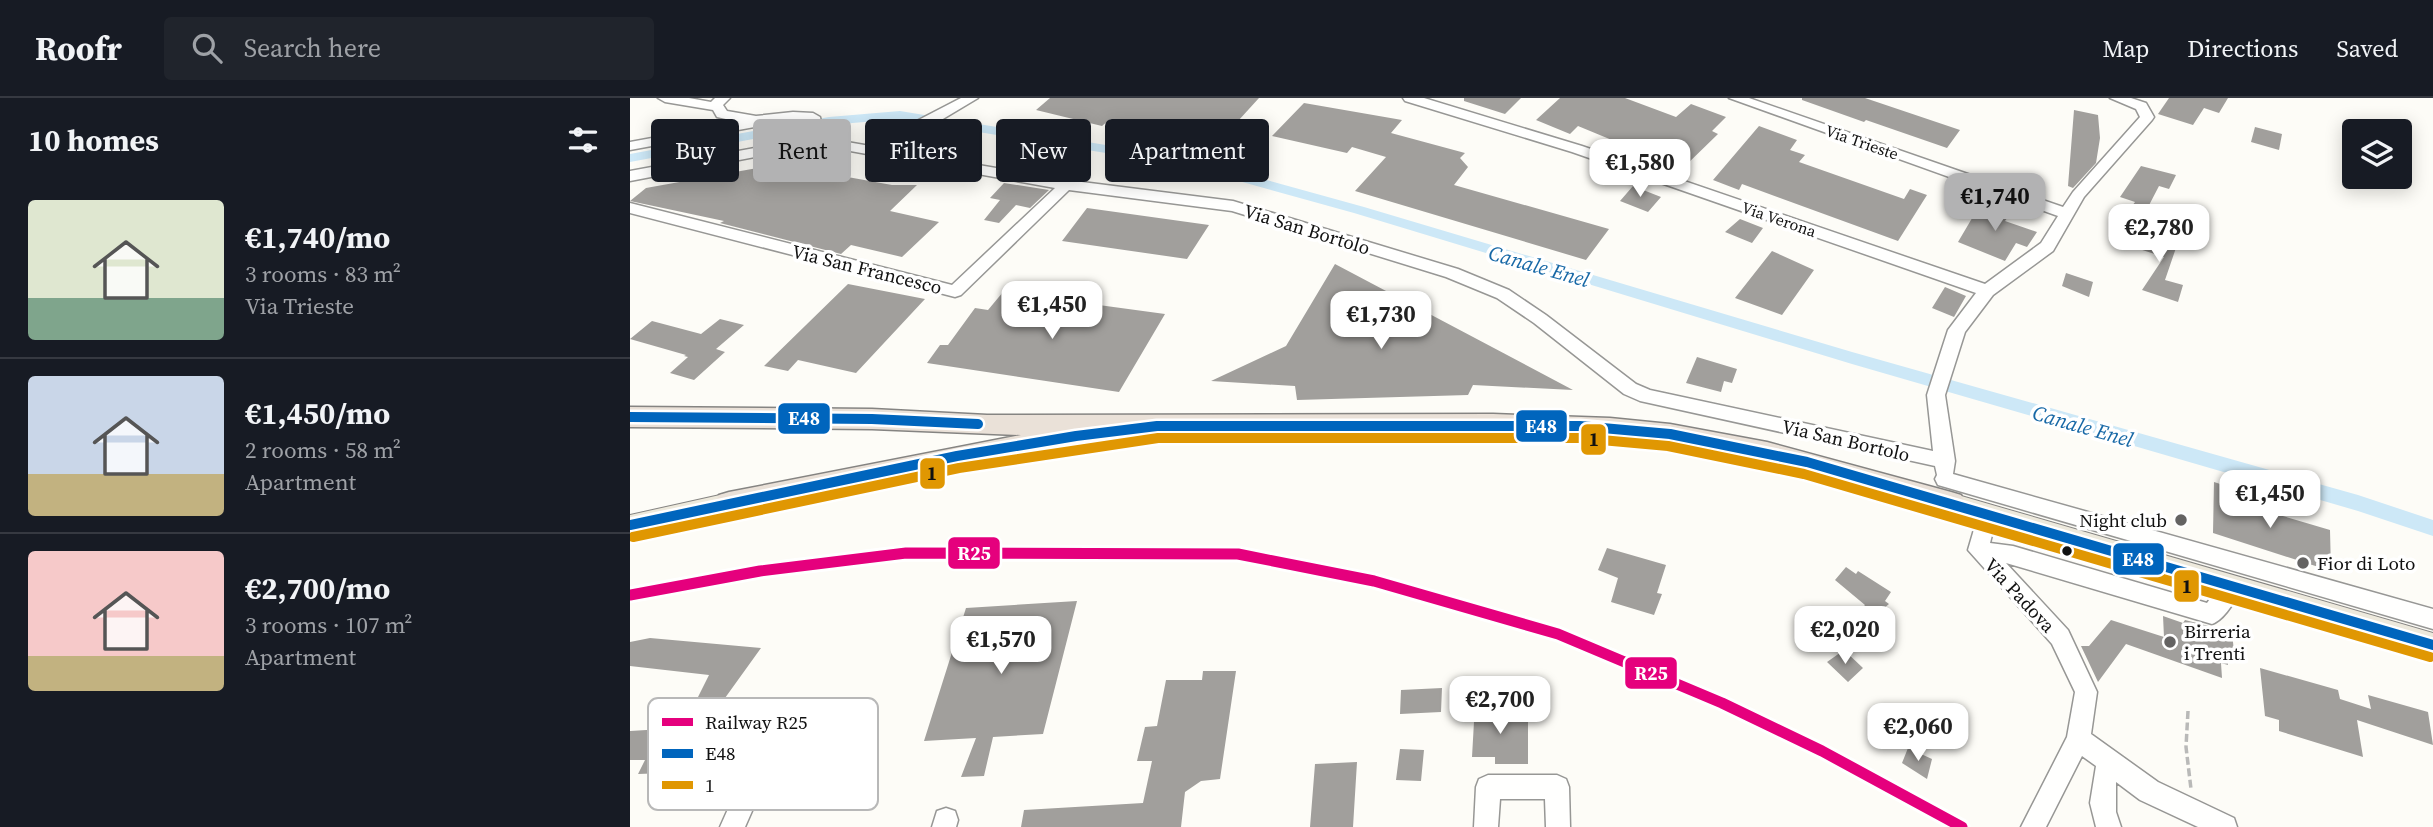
<!DOCTYPE html>
<meta charset="utf-8">
<style>
body{margin:0;font-family:"Source Serif 4",serif;background:#20242c;color:#f1f3f6;height:100vh;display:flex;flex-direction:column;font-size:26px;white-space:nowrap}
*{box-sizing:border-box;margin:0}
p{font-size:23px;color:#9ea1a6}
.icon{flex:none;width:38px;height:38px;fill:none;stroke:currentColor;stroke-width:2;stroke-linecap:round;stroke-linejoin:round}
.map{position:relative;flex:1;overflow:hidden}
.drawer{display:flex;flex-direction:column;background:#171b24;width:630px}
.drawer>*{flex:none}
.top-card{position:absolute;left:21px;top:21px;width:665px;height:63px;display:flex;gap:14px}
.controls{position:absolute;left:1712px;top:21px;display:grid;gap:14px}
.controls a{display:grid;place-items:center;width:70px;height:70px;border-radius:7px;background:#171b24;box-shadow:0 4px 18px #0003;font-size:35px}
.price{position:absolute;translate:-50% -60px;padding:0 16px;border-radius:14px;background:#fff;color:#222;font-size:23px;line-height:46px;filter:drop-shadow(0 2px 4px #0008)}
.price::after{content:'';position:absolute;left:50%;top:42px;width:21px;height:16px;margin-left:-10px;background:inherit;clip-path:polygon(0 0,100% 0,50% 100%)}
.price.selected{background:#b2b2b3;color:#111}
ul{padding:0;list-style:none}
li{display:flex;align-items:center;gap:21px;height:175px;padding:0 28px}
li+li{border-top:2px solid #363941}
li span{display:grid;place-items:center;flex:none;width:196px;height:140px;border-radius:7px;color:#555}
li>.icon{margin-inline-start:auto}
span .icon{width:84px;height:84px;fill:#fffc;stroke-width:1}
li b{font-size:30px}
h2{display:flex;justify-content:space-between;align-items:center;height:84px;padding:0 28px;font-size:30px}
.chip{padding:0 24px;border-radius:7px;background:#171b24;box-shadow:0 4px 18px #0003;font-size:24px;line-height:63px}
.chip.selected{background:#b2b2b3;color:#111}
header{display:flex;align-items:center;gap:42px;box-sizing:border-box;height:98px;padding:0 35px;background:#171b24;border-bottom:2px solid #363941}
header strong{font-size:33px}
nav{display:flex;gap:38px;margin-inline-start:auto;font-size:24px}
.search{width:490px;height:63px;background:#20242c;display:flex;align-items:center;gap:18px;box-sizing:border-box;padding:0 24px;border-radius:7px;color:#9ea1a6;font-size:26px}
main{display:flex;flex:1;min-height:0}
.map>svg:first-child{display:block}
.lines{fill:none;stroke-linecap:round;stroke-linejoin:round}
.canal{fill:#cde8f7;fill-rule:evenodd}
.building{fill:#a19f9c}
.minor-casing{stroke:#979795;stroke-width:3}
.major-casing{stroke:#858482;stroke-width:2}
.highway-casing{stroke:#858482;stroke-width:3}
.path{stroke:#b9b9b8;stroke-width:3.5;stroke-dasharray:8 3.5;stroke-linecap:butt}
.minor{fill:#fffffe;fill-rule:evenodd}
.major{fill:#ede9dc;fill-rule:evenodd}
.highway{fill:#eae1d8;fill-rule:evenodd}
.bus-1-casing{stroke:#fff;stroke-width:15}
.bus-2-casing{stroke:#fff;stroke-width:15}
.bus-1{stroke:#0065bd;stroke-width:10}
.bus-2{stroke:#e09702;stroke-width:10}
.rail-1-casing{stroke:#fff;stroke-width:17}
.rail-1{stroke:#e5007d;stroke-width:11}
.poi-dot{fill:#646362;stroke:#fff;stroke-width:2.5}
.bus-dot{fill:#111;stroke:#fff;stroke-width:2.5}
.labels{text-anchor:middle;dominant-baseline:central;stroke-width:7;stroke-linejoin:round;paint-order:stroke}
.far-street-label{font-size:16px;fill:#111;stroke:#fff}
.street-label{font-size:19px;fill:#111;stroke:#fff}
.poi-label{font-size:19px;fill:#111;stroke:#fff;text-anchor:start}
.water-label{font-size:21px;font-style:italic;fill:#1768a6;stroke:#fff}
.key{fill:#fff;stroke:#b8b8b8;stroke-width:2}
.key-label{font-size:19px;fill:#111}
.line-badge{stroke:#fff;stroke-width:2.5}
.badge-label{font-size:19px;text-anchor:middle;font-weight:bold;fill:#fff}
.pale-badge-label{font-size:19px;text-anchor:middle;font-weight:bold;fill:#111}
</style>
<header>
<strong>Roofr</strong>
<div class="search"><svg class="icon" aria-label="search" viewBox="0 0 24 24"><circle cx="10" cy="10" r="6"/><path d="M15 15l6 6"/></svg>Search here</div>
<nav><a>Map</a><a>Directions</a><a>Saved</a></nav>
</header>
<main>
<section class="drawer">
<h2>10 homes<svg class="icon" aria-label="filters" viewBox="0 0 24 24"><path d="M4 7h16M4 17h16"/><circle cx="9" cy="7" r="2"/><circle cx="15" cy="17" r="2"/></svg></h2>
<ul>
<li><span style="background:linear-gradient(#dfe7d0 70%,#7fa58c 0)"><svg class="icon" aria-label="home" viewBox="0 0 24 24"><path d="M3 11l9-7 9 7M6 9v11h12V9"/></svg></span><div><b>€1,740/mo</b><p>3 rooms · 83 m²</p><p>Via Trieste</p></div></li>
<li><span style="background:linear-gradient(#c9d6e8 70%,#c2b280 0)"><svg class="icon" aria-label="home" viewBox="0 0 24 24"><path d="M3 11l9-7 9 7M6 9v11h12V9"/></svg></span><div><b>€1,450/mo</b><p>2 rooms · 58 m²</p><p>Apartment</p></div></li>
<li><span style="background:linear-gradient(#f6c9c9 75%,#c2b280 0)"><svg class="icon" aria-label="home" viewBox="0 0 24 24"><path d="M3 11l9-7 9 7M6 9v11h12V9"/></svg></span><div><b>€2,700/mo</b><p>3 rooms · 107 m²</p><p>Apartment</p></div></li>
</ul>
</section>
<div class="map">
<svg width="1803" height="729" viewBox="0 0 1803 729">
<rect width="100%" height="100%" fill="#fdfcf7"/>
<g class="lines">
<path class="canal" d="M270,13L561,61L734,109L1222,254L1728,397L1803,422V438L1728,413L1222,266L724,115L555,68L270,21L199,27L0,64V56L199,19Z"/>
</g>
<path class="building" d="M420,0H629L587,46L480,21L472,28L406,12Z
M834,0H891L875,16L834,3Z
M930,0H995L1046,19L1061,6L1096,19L1082,33L1088,36L1052,71L948,28L940,36L906,22Z
M1172,0H1235L1330,32L1317,50L1236,22L1234,24L1172,2Z
M1539,0H1598L1589,15L1574,10L1563,27L1528,16Z
M674,5L772,22L761,35L835,55L830,60L838,69L824,87L979,131L956,162L725,93L756,59L722,49L717,55L642,38Z
M1444,12L1468,17L1470,40L1466,65L1443,90L1438,88Z
M1129,28L1167,42L1160,52L1175,57L1169,64L1274,101L1280,91L1297,97L1268,143L1112,86L1109,92L1083,82Z
M1625,29L1652,36L1649,52L1621,44Z
M1511,68L1546,77L1539,91L1529,88L1516,113L1502,108L1505,104L1490,99Z
M133,69L157,73L162,69L262,87H287L260,113L309,124L272,159L221,147L211,156L90,125L94,123L0,103L16,90Z
M374,85L419,92L400,110L386,107L369,125L354,122L370,102L360,100Z
M1003,88L1031,99L1018,114L990,103Z
M1351,105L1381,115L1375,123L1407,134L1397,149L1386,145L1375,163L1328,144Z
M457,110L579,127L557,161L432,143Z
M1110,121L1133,130L1122,145L1095,134Z
M1507,129L1548,144L1535,182L1553,187L1548,204L1512,192L1534,159L1503,149Z
M1142,153L1184,172L1152,217L1105,200Z
M705,166L943,292L843,287L838,297L667,302L665,288L581,283L656,248Z
M1436,175L1463,184L1459,199L1432,188Z
M218,186L295,201L226,275L168,262L158,273L134,268Z
M1315,189L1336,198L1324,219L1302,210Z
M373,194L535,216L489,294L297,265L310,247H318L345,210L358,212Z
M90,221L114,227L86,251L95,254L64,282L40,275L58,259L54,258L56,257L0,241L22,223L71,236Z
M1067,259L1107,271L1102,285L1094,283L1091,294L1056,285Z
M1584,384L1609,392V405L1700,432L1701,473L1583,435Z
M977,450L1036,467L1027,495L1032,496L1024,517L981,504L988,480L968,472Z
M1216,469L1226,476L1228,473L1261,494L1255,503L1259,506L1253,511L1256,514L1248,524L1230,513L1235,507L1205,482Z
M447,503L413,636L363,639L354,678L331,679L346,640L294,643L336,510Z
M1533,518L1553,525L1555,522L1602,534L1604,554L1597,550L1598,567L1591,565L1592,580L1496,546L1468,584L1451,548H1459L1481,522L1534,539Z
M20,540L131,550L95,600L68,599L79,577L0,568V544Z
M1214,552L1233,570L1218,584L1197,564Z
M1630,570L1708,592L1710,601L1741,611L1738,597L1798,614L1803,647L1727,622L1733,659L1649,633V622L1635,618Z
M573,573H606L590,681L571,683L555,694L551,729H391L394,712L513,705L522,663H507L515,629L527,628L536,582H572Z
M812,590L811,614L770,616L771,592Z
M845,606H867V616H898V666H865V659H842Z
M49,630L43,645L86,644L77,662L45,659L36,675L8,676L15,662H0V633Z
M1278,650L1302,661L1297,681L1272,665Z
M770,651L794,652L791,683L766,682Z
M727,664L723,729H680L685,666Z"/>
<g class="lines">
<defs>
<path id="minor" d="M28,0H59L81,4L85,0H100L93,7L97,13L126,18L163,14L183,15L190,19L194,40L246,49L275,29L331,0H348L261,52L436,82L603,103L828,171L879,192L916,217L1006,286L1020,292L1303,353L1297,297L1318,232L1346,195L942,54L775,3L773,0H794L952,48L1355,186L1411,145L1428,118L1099,0H1119L1433,109L1443,94L1510,19L1506,11L1480,0H1501L1516,5L1524,19L1522,22L1454,99L1423,153L1363,197L1335,234L1315,297L1325,363L1323,376L1803,511V531L1315,389L1308,387L1305,381L1307,377L1305,368L1010,303L994,296L904,225L867,200L816,179L602,113L439,92L331,197L325,199L0,115V105L322,187L425,90L187,47L0,83V73L179,40L177,22H163L0,52V44L109,24L87,19L83,12L35,4Z
M1357,409L1364,411L1367,417L1360,445L1383,448L1577,505C1586,493 1591,478 1607,484L1611,490C1605,503 1595,521 1582,526L1376,465L1438,532L1467,594L1461,636L1528,684L1604,720L1607,729H1568L1510,702L1486,684V714L1491,729H1466L1460,705L1466,668L1452,658L1416,729H1391L1437,639L1445,594L1422,546L1338,452L1350,411Z
M109,605L117,608L140,649L139,674L115,729H90L115,673L116,651L97,616L101,608Z
M858,677H927L936,681L939,689L940,729H916L915,701H870L868,729H844L846,689L849,681Z
M316,710L325,713L328,722L326,729H302L307,713Z"/>
<path id="major" d="M99,395L107,398L111,405L107,412L0,437V417Z
M1321,395L1803,535V559L1313,412L1309,405L1313,398Z"/>
<path id="highway" d="M0,309L242,311L357,317L863,316L980,320L1040,326L1137,344L1321,394L1331,397L1335,405L1331,413L1321,416L1137,364L1040,346L980,340L863,336L442,337L444,340L440,347L431,350L327,368L99,416L89,413L85,405L89,397L99,394L391,337L242,331L0,329Z"/>
</defs>
<use href="#minor" class="minor-casing"/>
<use href="#major" class="major-casing"/>
<use href="#highway" class="highway-casing"/>
<path class="path" d="M1558,613L1556,649L1561,691"/>
<use href="#minor" class="minor"/>
<use href="#major" class="major"/>
<use href="#highway" class="highway"/>
<defs>
<path id="bus-1" d="M0,319L242,321L348,326
M0,427L327,358L446,338L527,328H950L1040,336L1177,364L1803,547"/>
<path id="bus-2" d="M3,439L329,370L528,340H949L1038,348L1174,376L1800,559"/>
</defs>
<use href="#bus-1" class="bus-1-casing"/>
<use href="#bus-2" class="bus-2-casing"/>
<use href="#bus-1" class="bus-1"/>
<use href="#bus-2" class="bus-2"/>
<defs>
<path id="rail-1" d="M0,497L130,473L276,455L608,456L744,483L928,536L1092,605L1192,653L1332,729"/>
</defs>
<use href="#rail-1" class="rail-1-casing"/>
<use href="#rail-1" class="rail-1"/>
</g>
<g class="poi-dot">
<circle cx="1551" cy="422" r="7"/>
<circle cx="1673" cy="465" r="7"/>
<circle cx="1540" cy="544" r="7"/>
</g>
<circle class="bus-dot" cx="1437" cy="453" r="6"/>
<g class="labels">
<g class="far-street-label">
<text transform="translate(1232 44) rotate(19)">Via Trieste</text>
<text transform="translate(1149 121) rotate(19)">Via Verona</text>
</g>
<g class="street-label">
<text transform="translate(677 131) rotate(17)">Via San Bortolo</text>
<text transform="translate(237 171) rotate(14)">Via San Francesco</text>
<text transform="translate(1216 342) rotate(13)">Via San Bortolo</text>
<text transform="translate(1390 497) rotate(47)">Via Padova</text>
</g>
<g class="poi-label">
<text x="1537" y="422" text-anchor="end">Night club</text>
<text x="1687" y="465">Fior di Loto</text>
<text x="1554" y="533">Birreria<tspan x="1554" dy="22">i Trenti</tspan></text>
</g>
<g class="water-label">
<text transform="translate(909 168) rotate(16)">Canale Enel</text>
<text transform="translate(1453 328) rotate(16)">Canale Enel</text>
</g>
</g>
<rect x="18" y="600" width="230" height="112" rx="10" class="key"/>
<rect x="32" y="620" width="31" height="8" fill="#e5007d"/>
<rect x="32" y="651" width="31" height="9" fill="#0065bd"/>
<rect x="32" y="683" width="31" height="8" fill="#e09702"/>
<g class="key-label">
<text x="75" y="631">Railway R25</text>
<text x="75" y="662">E48</text>
<text x="75" y="694">1</text>
</g>
<g class="line-badge">
<rect x="147" y="304" width="54" height="33" rx="7" fill="#0065bd"/>
<rect x="885" y="311" width="53" height="34" rx="7" fill="#0065bd"/>
<rect x="950" y="325" width="27" height="33" rx="7" fill="#e09702"/>
<rect x="289" y="359" width="27" height="33" rx="7" fill="#e09702"/>
<rect x="317" y="438" width="54" height="34" rx="7" fill="#e5007d"/>
<rect x="1482" y="444" width="53" height="34" rx="7" fill="#0065bd"/>
<rect x="1543" y="471" width="27" height="34" rx="7" fill="#e09702"/>
<rect x="994" y="558" width="54" height="34" rx="7" fill="#e5007d"/>
</g>
<g class="badge-label">
<text x="174" y="327">E48</text>
<text x="911" y="335">E48</text>
<text x="344" y="462">R25</text>
<text x="1508" y="468">E48</text>
<text x="1021" y="582">R25</text>
</g>
<g class="pale-badge-label">
<text x="964" y="348">1</text>
<text x="302" y="382">1</text>
<text x="1557" y="495">1</text>
</g>
</svg>
<div class="controls">
<a><svg class="icon" aria-label="layers" viewBox="0 0 24 24"><path d="M12 4l9 5-9 5-9-5zM3 14l9 5 9-5"/></svg></a>
</div>
<b class="price" style="left:1010px;top:101px">€1,580</b>
<b class="price selected" style="left:1365px;top:135px">€1,740</b>
<b class="price" style="left:1529px;top:166px">€2,780</b>
<b class="price" style="left:422px;top:243px">€1,450</b>
<b class="price" style="left:751px;top:253px">€1,730</b>
<b class="price" style="left:1640px;top:432px">€1,450</b>
<b class="price" style="left:1215px;top:568px">€2,020</b>
<b class="price" style="left:371px;top:578px">€1,570</b>
<b class="price" style="left:870px;top:638px">€2,700</b>
<b class="price" style="left:1288px;top:665px">€2,060</b>
<div class="top-card">
<a class="chip">Buy</a>
<a class="chip selected">Rent</a>
<a class="chip">Filters</a>
<a class="chip">New</a>
<a class="chip">Apartment</a>
</div>
</div>
</main>
